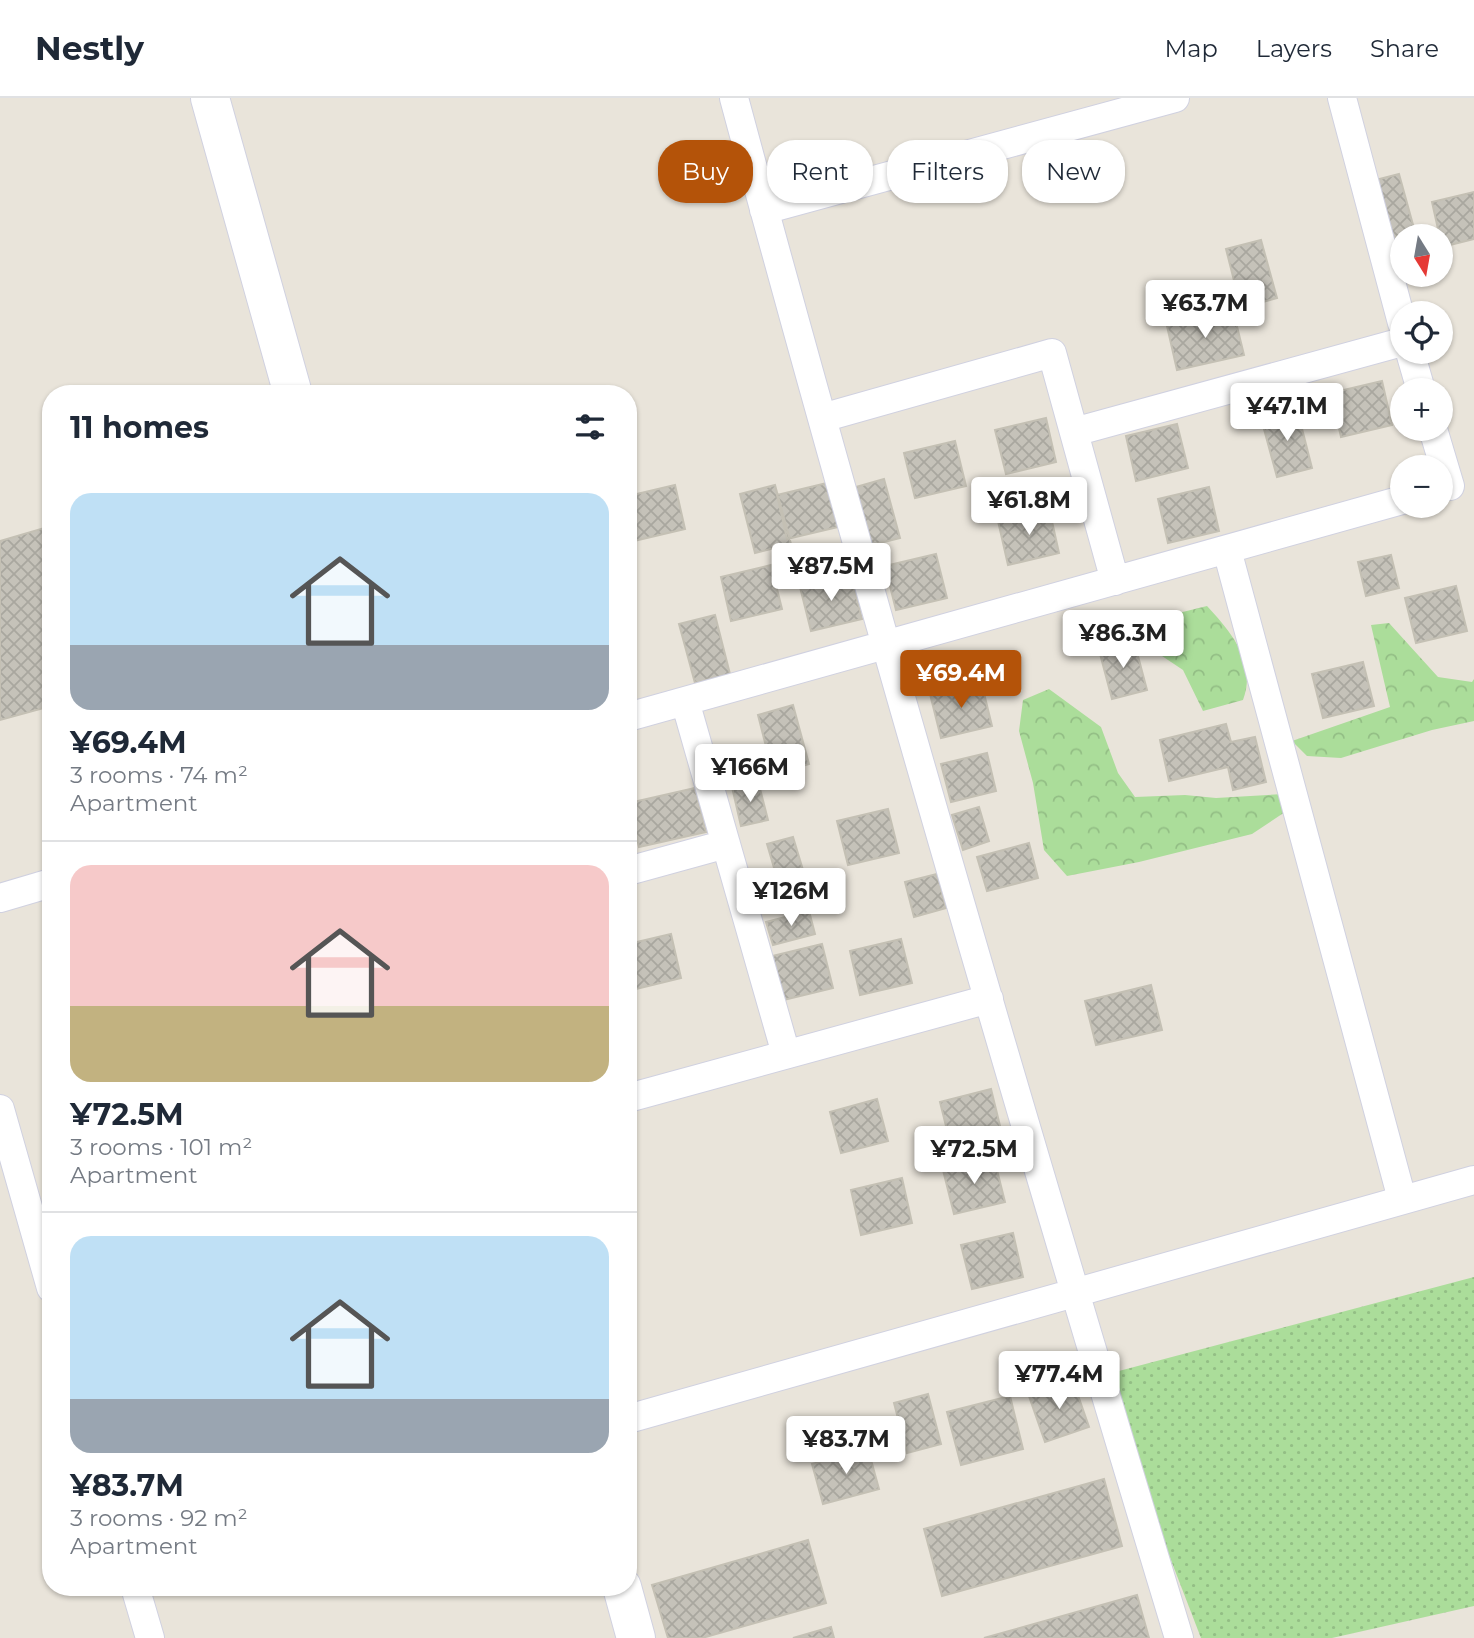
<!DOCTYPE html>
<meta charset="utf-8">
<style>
body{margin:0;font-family:Montserrat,sans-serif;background:#f6f6f7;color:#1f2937;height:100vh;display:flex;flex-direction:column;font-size:26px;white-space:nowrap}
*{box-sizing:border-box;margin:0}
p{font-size:23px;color:#747a83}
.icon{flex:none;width:38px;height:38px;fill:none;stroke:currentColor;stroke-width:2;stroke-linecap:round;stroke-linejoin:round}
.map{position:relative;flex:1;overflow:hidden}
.details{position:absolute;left:42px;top:287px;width:595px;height:1211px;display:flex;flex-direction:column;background:#fff;border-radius:28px;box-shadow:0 2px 5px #0004}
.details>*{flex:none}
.top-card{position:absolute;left:658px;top:42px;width:665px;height:63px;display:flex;gap:14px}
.needle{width:46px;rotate:169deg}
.buttons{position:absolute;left:1390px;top:126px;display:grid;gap:14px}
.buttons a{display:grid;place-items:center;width:63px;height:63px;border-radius:50%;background:#fff;box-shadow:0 2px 5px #0004;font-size:35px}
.price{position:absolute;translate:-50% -60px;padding:0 16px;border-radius:7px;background:#fff;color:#222;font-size:23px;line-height:46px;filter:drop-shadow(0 2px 4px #0008)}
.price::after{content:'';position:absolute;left:50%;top:42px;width:21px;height:16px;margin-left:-10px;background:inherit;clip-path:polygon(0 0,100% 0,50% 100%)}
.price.selected{background:#b45309;color:#fff}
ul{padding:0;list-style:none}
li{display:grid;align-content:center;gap:14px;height:371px;padding:0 28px}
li+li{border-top:2px solid #e0e1e3}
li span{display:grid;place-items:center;height:217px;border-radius:21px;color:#555}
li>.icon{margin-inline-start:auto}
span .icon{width:126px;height:126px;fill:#fffc;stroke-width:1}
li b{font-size:30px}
h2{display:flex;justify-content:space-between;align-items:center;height:84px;padding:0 28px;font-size:30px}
.chip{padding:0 24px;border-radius:28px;background:#fff;box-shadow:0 2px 5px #0004;font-size:24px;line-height:63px}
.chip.selected{background:#b45309;color:#fff}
header{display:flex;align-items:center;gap:42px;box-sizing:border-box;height:98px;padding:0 35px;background:#fff;border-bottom:2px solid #e0e1e3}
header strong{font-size:33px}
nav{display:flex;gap:38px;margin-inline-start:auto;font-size:24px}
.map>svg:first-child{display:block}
.grass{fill:url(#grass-dots)}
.forest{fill:url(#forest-crowns)}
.building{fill:url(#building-cross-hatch);stroke:#c4c0b4;stroke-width:2}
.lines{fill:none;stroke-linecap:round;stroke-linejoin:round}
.street-casing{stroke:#d0d1e0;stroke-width:30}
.secondary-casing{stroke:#d0d1e0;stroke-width:40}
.street{stroke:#fff;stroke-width:28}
.secondary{stroke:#fff;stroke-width:38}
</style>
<header>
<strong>Nestly</strong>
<nav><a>Map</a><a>Layers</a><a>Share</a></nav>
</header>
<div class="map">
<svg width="1474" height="1540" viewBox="0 0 1474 1540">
<defs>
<pattern id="grass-dots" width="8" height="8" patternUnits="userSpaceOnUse" patternTransform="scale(1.75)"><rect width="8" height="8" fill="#abdd9a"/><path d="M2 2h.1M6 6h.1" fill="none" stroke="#93be85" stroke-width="1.8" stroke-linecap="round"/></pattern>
<pattern id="forest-crowns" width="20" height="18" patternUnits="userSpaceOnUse" patternTransform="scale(1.75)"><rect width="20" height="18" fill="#abdd9a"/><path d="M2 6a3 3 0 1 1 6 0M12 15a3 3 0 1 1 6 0" fill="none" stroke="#93be85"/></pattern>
<pattern id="building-cross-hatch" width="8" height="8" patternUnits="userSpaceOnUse" patternTransform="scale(1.75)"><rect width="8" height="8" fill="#c5c2b9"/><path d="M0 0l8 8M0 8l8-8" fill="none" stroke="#a9a79f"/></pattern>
</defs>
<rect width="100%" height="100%" fill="#e9e4da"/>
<path class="grass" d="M1474,1179V1508L1332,1540H1201L1100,1278Z"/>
<path class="forest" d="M1207,508C1231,534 1257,564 1243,602L1203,613L1183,572L1144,546L1150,522Z
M1389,525L1438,579L1472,584L1474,581V623L1432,632L1341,660L1307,658L1292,643L1390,609L1371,527Z
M1049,591L1101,629L1118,675L1135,699L1185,697L1216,700L1284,696L1288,712L1252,736L1139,764L1067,778L1044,752L1033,685L1019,633L1023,602Z"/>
<path class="building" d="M1399,76L1415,134L1379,144L1364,85Z
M1474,94V141L1442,149L1432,104Z
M1261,142L1277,200L1241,210L1226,151Z
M1233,212L1244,257L1177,272L1167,228Z
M1382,283L1392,327L1341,339L1331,295Z
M1297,311L1312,370L1277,379L1261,320Z
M1046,320L1056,364L1006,376L995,332Z
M1177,326L1188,370L1136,383L1126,338Z
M955,343L966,388L915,400L904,355Z
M884,381L900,440L864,449L849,391Z
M827,385L838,429L787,441L777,397Z
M675,387L685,431L634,443L628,419V398Z
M775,387L791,446L755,455L740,396Z
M1209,389L1219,433L1168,445L1158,401Z
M1049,410L1059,455L1008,467L998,423Z
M51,428V608L0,622V443Z
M936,456L947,500L896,512L885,468Z
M1391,457L1399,490L1366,498L1358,464Z
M771,467L782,511L731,523L721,479Z
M851,477L862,521L811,533L800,489Z
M1456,488L1467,533L1416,545L1405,500Z
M715,517L730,576L695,585L679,526Z
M1134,543L1147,592L1112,601L1099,552Z
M1363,564L1374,608L1323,620L1312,576Z
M981,583L992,628L941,640L930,596Z
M793,607L809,666L773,676L758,617Z
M1226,626L1231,644L1255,639L1266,684L1233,692L1228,669L1169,683L1160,642Z
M987,655L996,693L951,704L941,666Z
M758,683L768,722L741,728L732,689Z
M695,690L706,734L639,749L629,705Z
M979,709L989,743L963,752L952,717Z
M888,711L899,755L848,767L837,723Z
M793,739L803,772L777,780L767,746Z
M1029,745L1038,780L987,793L977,759Z
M937,776L946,810L914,819L905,784Z
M809,813L815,836L773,847L766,824Z
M671,836L681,880L628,893V846Z
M901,841L912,885L860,897L850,853Z
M822,846L833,890L767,906L756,862Z
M1151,887L1162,932L1096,947L1085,903Z
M991,991L1002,1036L951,1048L940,1004Z
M877,1001L888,1043L841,1055L830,1014Z
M994,1060L1005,1104L954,1116L943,1072Z
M902,1080L912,1125L861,1137L851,1092Z
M1013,1135L1023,1179L972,1191L961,1147Z
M1073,1283L1089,1329L1045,1344L1029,1298Z
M928,1296L941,1346L907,1355L894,1305Z
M1010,1298L1023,1351L961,1367L947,1314Z
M868,1351L879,1391L823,1406L812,1366Z
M1104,1381L1122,1448L942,1498L924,1431Z
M808,1442L826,1505L702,1540H668L652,1487Z
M1137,1497L1149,1540H984Z
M831,1529L834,1540H793Z"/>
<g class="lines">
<defs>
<path id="street" d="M734,0C873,516 1024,1029 1179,1540
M1342,0L1402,225
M764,112L1175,0
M1410,254L1421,292
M822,320L1052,255L1115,483
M1433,331L1450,388
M1074,334L1402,244
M1227,452L1402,1101
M685,603L786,956
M628,619L1402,402
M628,773L726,746
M0,800L51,785
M628,1000L989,901
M0,1011L51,1190
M628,1321L1474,1082
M135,1489L150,1540"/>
<path id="secondary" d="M210,0L293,296
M622,1489L636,1540"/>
</defs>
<use href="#street" class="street-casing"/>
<use href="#secondary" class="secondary-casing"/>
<use href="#street" class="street"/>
<use href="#secondary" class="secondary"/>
</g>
</svg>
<div class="buttons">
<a><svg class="needle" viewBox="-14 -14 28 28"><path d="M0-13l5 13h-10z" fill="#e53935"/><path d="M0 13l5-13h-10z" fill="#747a83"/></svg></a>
<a><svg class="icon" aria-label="locate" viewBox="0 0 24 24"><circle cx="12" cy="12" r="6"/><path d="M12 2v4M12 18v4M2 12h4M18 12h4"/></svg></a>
<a>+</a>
<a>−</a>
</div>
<b class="price" style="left:1205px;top:242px">¥63.7M</b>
<b class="price" style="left:1287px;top:345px">¥47.1M</b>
<b class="price" style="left:1029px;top:439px">¥61.8M</b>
<b class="price" style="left:831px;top:505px">¥87.5M</b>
<b class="price" style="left:1123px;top:572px">¥86.3M</b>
<b class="price selected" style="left:961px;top:612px">¥69.4M</b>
<b class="price" style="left:750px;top:706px">¥166M</b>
<b class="price" style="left:791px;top:830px">¥126M</b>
<b class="price" style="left:974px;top:1088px">¥72.5M</b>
<b class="price" style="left:1059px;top:1313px">¥77.4M</b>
<b class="price" style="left:846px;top:1378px">¥83.7M</b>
<div class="top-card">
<a class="chip selected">Buy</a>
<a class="chip">Rent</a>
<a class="chip">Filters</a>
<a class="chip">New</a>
</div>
<section class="details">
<h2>11 homes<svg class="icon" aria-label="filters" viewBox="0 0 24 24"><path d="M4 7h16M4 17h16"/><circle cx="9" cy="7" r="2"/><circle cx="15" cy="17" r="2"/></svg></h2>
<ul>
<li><span style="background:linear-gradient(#bfe0f5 70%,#9aa5b1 0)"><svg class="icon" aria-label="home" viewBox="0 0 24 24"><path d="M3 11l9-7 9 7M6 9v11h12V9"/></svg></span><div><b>¥69.4M</b><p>3 rooms · 74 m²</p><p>Apartment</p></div></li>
<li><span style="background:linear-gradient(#f6c9c9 65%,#c2b280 0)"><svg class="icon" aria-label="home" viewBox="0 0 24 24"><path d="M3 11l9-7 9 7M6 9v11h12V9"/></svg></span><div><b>¥72.5M</b><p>3 rooms · 101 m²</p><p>Apartment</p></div></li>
<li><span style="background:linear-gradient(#bfe0f5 75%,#9aa5b1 0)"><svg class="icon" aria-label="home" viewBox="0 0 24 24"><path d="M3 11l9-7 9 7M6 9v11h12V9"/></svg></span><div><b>¥83.7M</b><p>3 rooms · 92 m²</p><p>Apartment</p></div></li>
</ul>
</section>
</div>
